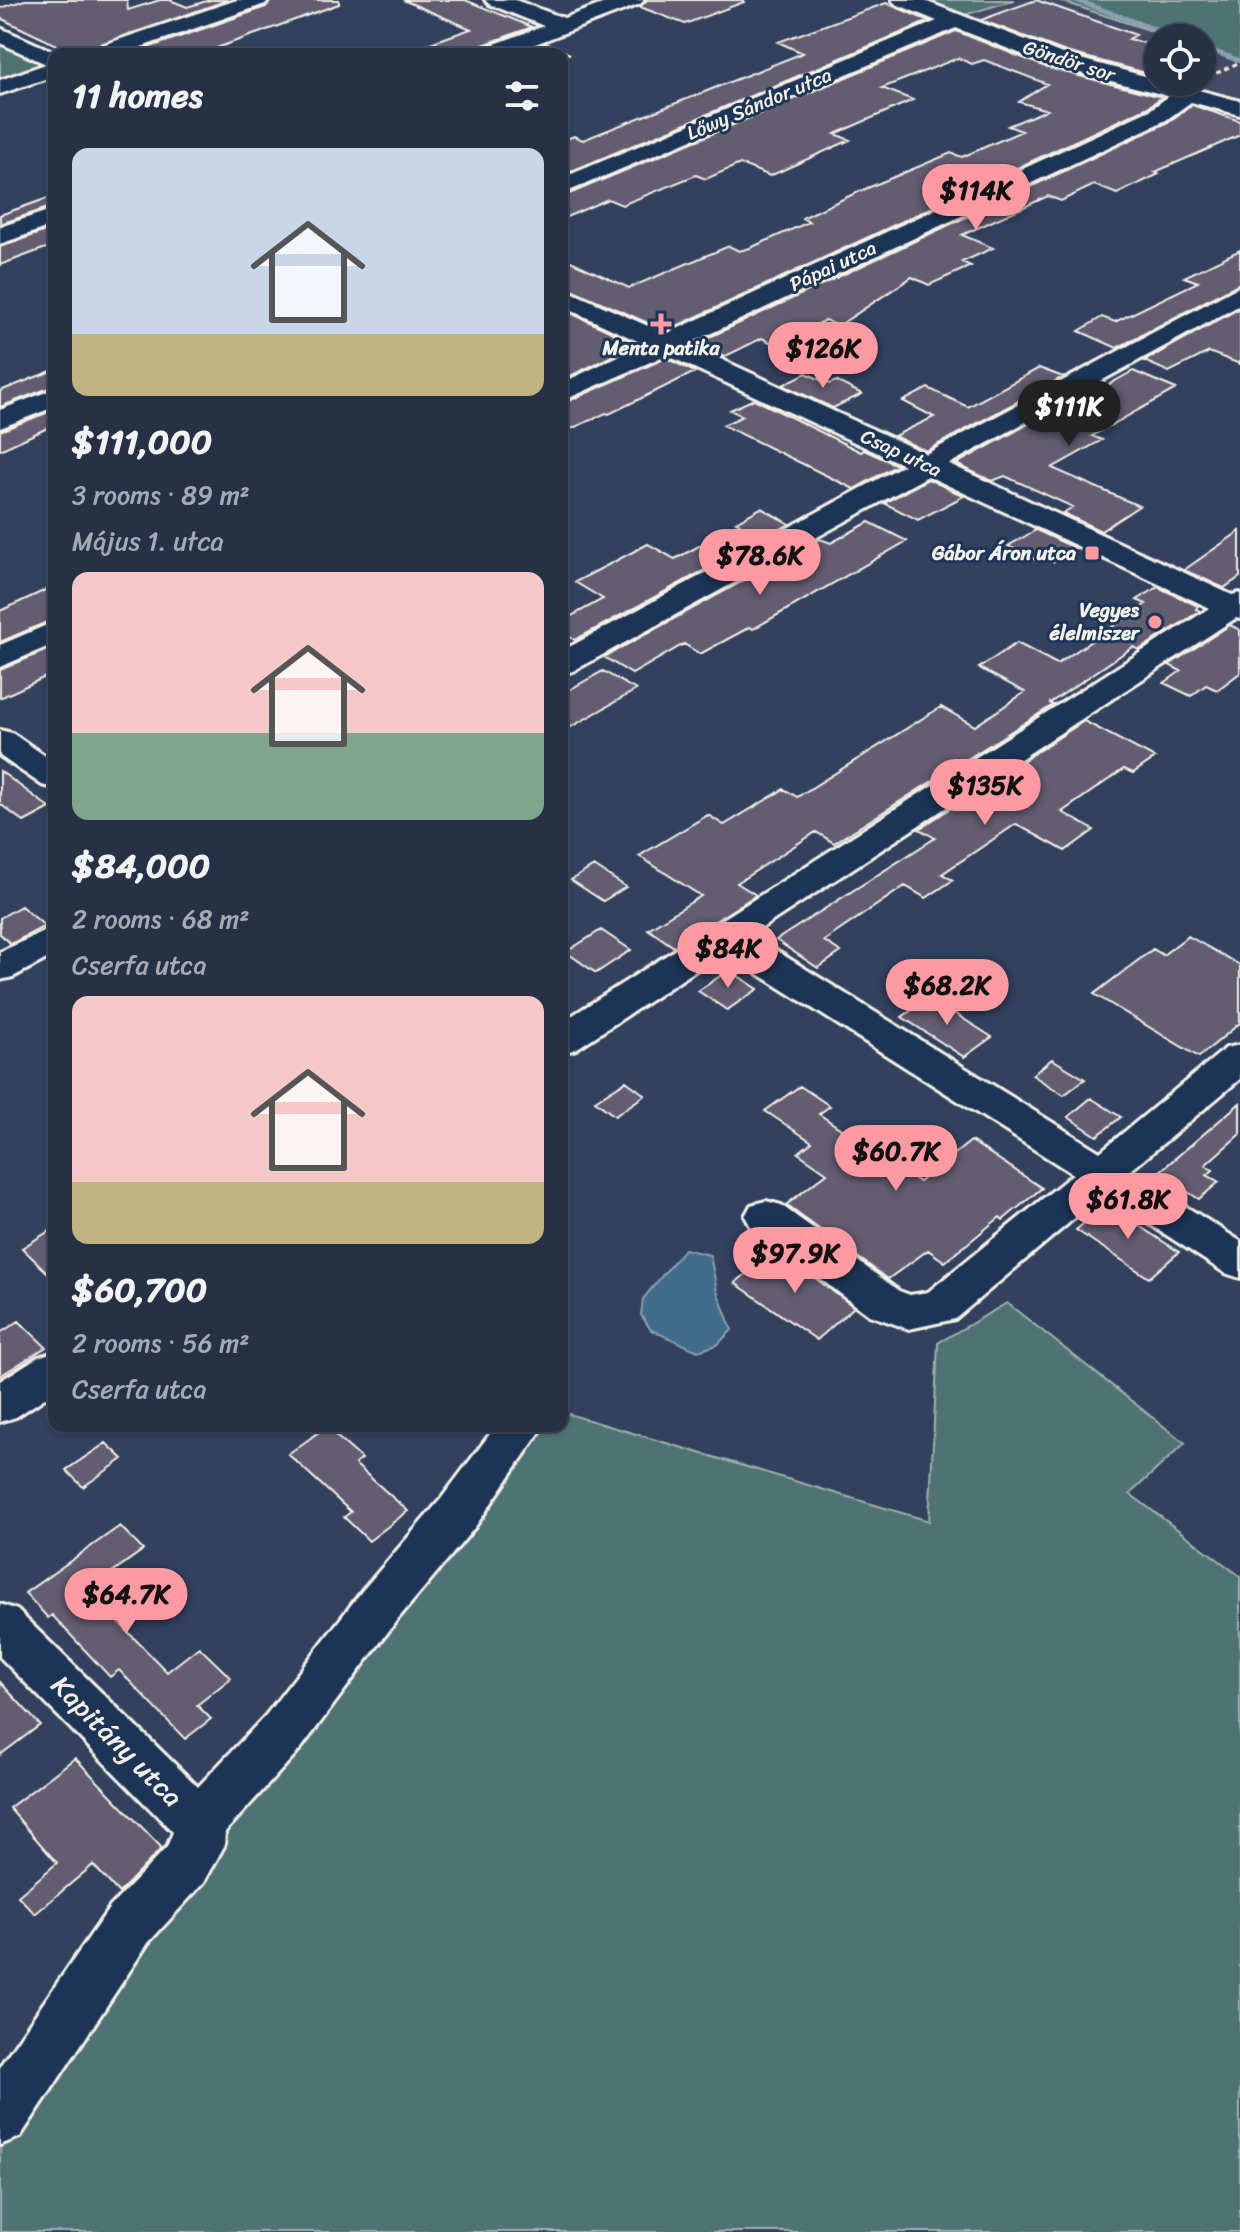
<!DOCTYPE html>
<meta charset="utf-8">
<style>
body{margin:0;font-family:Sriracha,sans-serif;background:#323d51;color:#f1f3f6;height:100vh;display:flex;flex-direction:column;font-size:30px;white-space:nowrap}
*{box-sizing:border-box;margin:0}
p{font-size:26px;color:#a4a9b3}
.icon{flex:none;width:44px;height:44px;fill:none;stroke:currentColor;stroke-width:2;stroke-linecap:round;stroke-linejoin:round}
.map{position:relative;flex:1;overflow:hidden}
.sheet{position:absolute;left:48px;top:48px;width:520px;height:1384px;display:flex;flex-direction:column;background:#263146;border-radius:16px;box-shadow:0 2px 6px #0004,0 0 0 2px #424c5f}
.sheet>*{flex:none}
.controls{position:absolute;left:1144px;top:24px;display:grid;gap:16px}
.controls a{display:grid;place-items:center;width:72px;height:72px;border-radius:50%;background:#263146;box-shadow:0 2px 6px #0004,0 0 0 2px #424c5f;font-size:40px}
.price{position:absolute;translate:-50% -68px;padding:0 18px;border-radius:28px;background:#ff9aa2;color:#111;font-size:26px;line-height:52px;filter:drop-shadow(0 2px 4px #0008)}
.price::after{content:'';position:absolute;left:50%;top:48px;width:24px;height:18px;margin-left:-12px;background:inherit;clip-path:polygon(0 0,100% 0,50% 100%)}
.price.selected{background:#222;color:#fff}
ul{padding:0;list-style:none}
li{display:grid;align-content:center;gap:16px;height:424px;padding:0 24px}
li span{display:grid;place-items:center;height:248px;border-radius:16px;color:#555}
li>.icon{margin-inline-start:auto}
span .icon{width:144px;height:144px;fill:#fffc;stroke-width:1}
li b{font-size:34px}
h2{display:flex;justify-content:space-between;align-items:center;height:96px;padding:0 24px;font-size:34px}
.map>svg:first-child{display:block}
.built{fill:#444c66}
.green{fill:#507373;stroke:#a2b2ae;stroke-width:2}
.water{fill:#436c8b;stroke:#8aa1b0;stroke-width:2}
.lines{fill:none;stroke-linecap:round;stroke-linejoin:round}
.stream{stroke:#8aa1b0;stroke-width:5}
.building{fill:#625d70;stroke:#f4f1e8;stroke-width:2}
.minor-casing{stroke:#f4f1e8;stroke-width:6}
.path{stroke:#f4f1e8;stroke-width:3;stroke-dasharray:5 4;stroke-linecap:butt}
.minor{fill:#1d3557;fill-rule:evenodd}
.poi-dot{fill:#ff9aa2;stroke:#1d3557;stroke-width:3}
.labels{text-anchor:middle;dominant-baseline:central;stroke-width:6;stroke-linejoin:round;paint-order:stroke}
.far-street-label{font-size:20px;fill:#f4f1e8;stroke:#1d3557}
.far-poi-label{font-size:20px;font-weight:bold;fill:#f4f1e8;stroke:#1d3557;text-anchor:end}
.near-street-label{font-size:28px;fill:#f4f1e8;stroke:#1d3557}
</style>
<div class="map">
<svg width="1240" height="2232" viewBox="0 0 1240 2232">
<rect width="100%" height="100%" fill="#32415e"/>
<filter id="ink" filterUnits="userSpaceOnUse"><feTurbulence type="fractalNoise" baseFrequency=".0125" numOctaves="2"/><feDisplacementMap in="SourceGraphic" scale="16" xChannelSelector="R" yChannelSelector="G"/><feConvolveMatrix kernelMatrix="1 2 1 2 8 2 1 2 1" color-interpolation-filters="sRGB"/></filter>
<g filter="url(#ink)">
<path class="built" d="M1014,0H1058L1173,38H1158V82H1202V47L1240,60V106L1058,58L958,17Z"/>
<path class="green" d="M916,0H1014L958,17Z
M1058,0H1240V60L1202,47V38H1173Z
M0,35L54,60V69L0,87Z
M1007,1303L1185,1443L1130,1494L1240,1576V2232H0V2134L503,1426H562V1412L929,1521L938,1343Z"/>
<path class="water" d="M684,1249L710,1255L717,1291L732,1330L717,1345L698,1351L651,1330L641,1315L643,1299Z"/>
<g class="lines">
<path class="stream" d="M1076,0L1178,38
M1202,47L1240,61"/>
</g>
<path class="building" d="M25,0H127L128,10L160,0H170L187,7L210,0H228L75,54L0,18V8Z
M272,0H339V4L200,54L133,53L266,7Z
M403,0H465L532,27L480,46L475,54H410V50L471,29Z
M647,0H743L744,2L685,24L640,7Z
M1036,0L1136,35L1129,39L1158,47V76L1066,52L981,20Z
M886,3L929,21L562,175V141L574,136L583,140L803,53L778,42Z
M956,31L1048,68L1162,97L1148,107L666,331L562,285V257L629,288L729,246L739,251L750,248L809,222L802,218L858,192L951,153L962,157L1022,131L1008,126L1047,110L1019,102L1047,84L984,60L972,64L958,58L882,88L913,100L835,134L850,140L770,176L740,164L706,179L696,175L622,205L608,199L562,219V197Z
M546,43L570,54H517Z
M1192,105L1240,121V135L1155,172L1159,174L1117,194L1094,185L1061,201L1048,196L962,235L993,248L962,262L971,266L929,285L912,277L838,326L825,320L780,347L762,338L724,357L695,344L1167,123Z
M54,196V206L0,224V215Z
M54,228V245L0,265V247Z
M1240,250V283L1117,348L1079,331L1102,317L1115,322L1198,282L1184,277Z
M1240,308V364L1209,352L1169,372L1144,361Z
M562,309L637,344L562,380Z
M666,358L695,372L609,414L606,413L562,433V404Z
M1039,368L1063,377L926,451L894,436L934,417L903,401L928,388L968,407Z
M54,370V386L0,407V391Z
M1133,371L1176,389L1092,436L1102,440L1052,468L1139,506L1101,531L1063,513L1073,507L1005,476L992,481L956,464L1092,389L1097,391Z
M806,373L829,384L836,381L862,394L833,408L783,385Z
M754,399L861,452L864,450L897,465L854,489L723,425L743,416L730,410Z
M54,410V425L0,450V431Z
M928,479L964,496L918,520L884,503Z
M761,508L790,524L575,640L562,632V621L603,599L575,582L648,544L675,559L740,524L736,522Z
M869,522L907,541L753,629L750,627L700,654L684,644L632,674L604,657L820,539L831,543Z
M1036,530L1075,548L1053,562L1041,556L1036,560L1008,546Z
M1240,531V577L1224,588L1184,570Z
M54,586V619L0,642V611Z
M1158,587L1198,606L1196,609L1200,611L1139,650L1133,647L1050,703L1053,705L834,843L816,832L737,883L756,895L674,947L648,929L701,896L639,856L708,815L724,825L784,789L797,797L941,707L975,726L1025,692L979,668L1017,643L1057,664L1146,604L1137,600Z
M1230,625L1240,630V673L1217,690L1206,685L1191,696L1164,683L1181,671L1169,665Z
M54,647V673L0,698V670Z
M603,671L636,690L562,732V694Z
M1084,721L1155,758L1133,773L1124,769L1062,812L1094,830L1065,851L1016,824L942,874L953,880L926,898L905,886L824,941L841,952L818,968L776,940L935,838L919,829Z
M0,771L27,791L50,808L24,822L0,804Z
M594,866L626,887L603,901L571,880Z
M21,906L45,926L11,944L0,934V918Z
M601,930L631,950L596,973L566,952Z
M1188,936L1240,965V1023L1199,1057L1094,994L1153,949L1163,955Z
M729,970L758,989L727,1010L698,991Z
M930,997L962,1018L992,1037L964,1057L902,1017Z
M1052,1059L1085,1079L1064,1095L1032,1075Z
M626,1081L645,1095L615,1116L595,1101Z
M800,1086L830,1106L819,1114L919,1182L971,1141L1042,1188L1003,1220L1000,1217L945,1262L928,1250L888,1279L786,1205L827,1173L798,1153L812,1142L765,1111Z
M1091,1098L1121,1117L1097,1136L1068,1117Z
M1240,1103V1134L1205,1165L1213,1170L1207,1175L1219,1182L1199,1199L1158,1173Z
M1106,1204L1179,1252L1149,1278L1076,1230Z
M54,1228V1279L22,1248Z
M776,1249L854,1307L817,1340L735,1283Z
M19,1321L46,1347L0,1376V1333Z
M326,1427L362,1459L355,1464L408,1511L369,1541L344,1517L351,1512L288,1454Z
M106,1443L123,1459L83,1487L66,1470Z
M120,1526L143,1550L87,1590L167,1672L199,1647L231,1678L197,1705L211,1719L185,1739L119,1670L110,1677L52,1615L48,1618L25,1593Z
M0,1682L40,1725L0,1755Z
M75,1758L162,1848L119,1893L93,1865L35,1914L18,1896L57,1863L9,1808Z"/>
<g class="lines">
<defs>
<path id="minor" d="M237,0H269L265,4L121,54H88L91,49Z
M485,0H515L564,18L613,0H644L640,4L509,54H478L481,49L544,26L489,4Z
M892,0H922L1065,55L1240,101V115L1191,102L1166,120L688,344L926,454L1240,286V305L949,464L1232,595L1240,593V619L1236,618L751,935L1100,1152L1226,1048L1240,1045V1079L1130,1171L1240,1241V1278L1225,1273L1103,1194L955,1319L909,1329L869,1315L751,1227L745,1216L751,1205L766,1201L781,1205L899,1291L910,1295L928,1292L1073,1174L724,952L576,1049L562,1053V1022L1210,608L928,476L573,671L562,674V651L904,465L666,355L562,401V383L644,344L562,306V288L666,334L1150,110L1169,96L1049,65L956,28L562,194V178L937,21L896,4Z
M0,28L59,54H54V76L0,94V80L46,64L0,43Z
M54,209V225L0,244V227Z
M54,389V407L0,428V410Z
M54,622V644L0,667V645Z
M0,730L12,733L54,762V788L42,785L0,756Z
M54,927V955L13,977L0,980V952Z
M54,1352V1392L16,1417L0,1422V1381L38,1357Z
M496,1426H544L475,1527L396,1621L302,1747L225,1832L224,1846L205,1881L148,1943L20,2137L0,2145V2066L110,1907L167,1847L173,1832L0,1657V1604L17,1610L198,1787L266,1715L362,1591L441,1499Z"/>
</defs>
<use href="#minor" class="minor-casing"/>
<path class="path" d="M1208,77L1240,62"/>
<use href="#minor" class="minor"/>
</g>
</g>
<g class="poi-dot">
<path d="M657 312h8v8h8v8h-8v8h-8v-8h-8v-8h8z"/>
<rect x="1084" y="545" width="16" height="16" rx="4"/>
<circle cx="1155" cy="622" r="8"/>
</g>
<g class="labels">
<g class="far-street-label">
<text transform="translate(1069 61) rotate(18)">Göndör sor</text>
<text transform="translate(759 104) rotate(-23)">Lőwy Sándor utca</text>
<text transform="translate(833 266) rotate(-25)">Pápai utca</text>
<text transform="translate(901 453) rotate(25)">Csap utca</text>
</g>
<g class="far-poi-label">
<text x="661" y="348" text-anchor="middle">Menta patika</text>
<text x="1076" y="553">Gábor Áron utca</text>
<text x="1139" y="610">Vegyes<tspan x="1139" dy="23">élelmiszer</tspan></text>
</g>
<g class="near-street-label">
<text transform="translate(117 1741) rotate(45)">Kapitány utca</text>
</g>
</g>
</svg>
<div class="controls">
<a><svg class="icon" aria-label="locate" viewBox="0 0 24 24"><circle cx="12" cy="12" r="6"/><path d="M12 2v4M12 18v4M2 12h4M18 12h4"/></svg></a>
</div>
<b class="price" style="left:976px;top:232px">$114K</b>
<b class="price" style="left:823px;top:390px">$126K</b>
<b class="price selected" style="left:1069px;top:448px">$111K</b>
<b class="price" style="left:760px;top:597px">$78.6K</b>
<b class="price" style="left:985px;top:827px">$135K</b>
<b class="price" style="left:728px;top:990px">$84K</b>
<b class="price" style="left:947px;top:1027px">$68.2K</b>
<b class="price" style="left:896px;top:1193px">$60.7K</b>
<b class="price" style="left:1128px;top:1241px">$61.8K</b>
<b class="price" style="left:795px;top:1295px">$97.9K</b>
<b class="price" style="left:126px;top:1636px">$64.7K</b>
<section class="sheet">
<h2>11 homes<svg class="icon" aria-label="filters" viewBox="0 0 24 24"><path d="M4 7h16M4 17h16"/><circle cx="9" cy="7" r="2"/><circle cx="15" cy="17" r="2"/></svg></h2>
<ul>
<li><span style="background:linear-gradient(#c9d6e8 75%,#c2b280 0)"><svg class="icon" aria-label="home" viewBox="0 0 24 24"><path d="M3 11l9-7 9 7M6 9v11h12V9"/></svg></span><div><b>$111,000</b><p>3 rooms · 89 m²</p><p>Május 1. utca</p></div></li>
<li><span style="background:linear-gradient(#f6c9c9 65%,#7fa58c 0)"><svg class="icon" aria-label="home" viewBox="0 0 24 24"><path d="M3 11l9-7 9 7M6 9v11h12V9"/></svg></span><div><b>$84,000</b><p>2 rooms · 68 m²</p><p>Cserfa utca</p></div></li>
<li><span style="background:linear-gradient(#f6c9c9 75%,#c2b280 0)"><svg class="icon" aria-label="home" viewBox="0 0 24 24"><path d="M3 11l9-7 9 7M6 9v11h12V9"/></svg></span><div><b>$60,700</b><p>2 rooms · 56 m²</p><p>Cserfa utca</p></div></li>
</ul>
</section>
</div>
